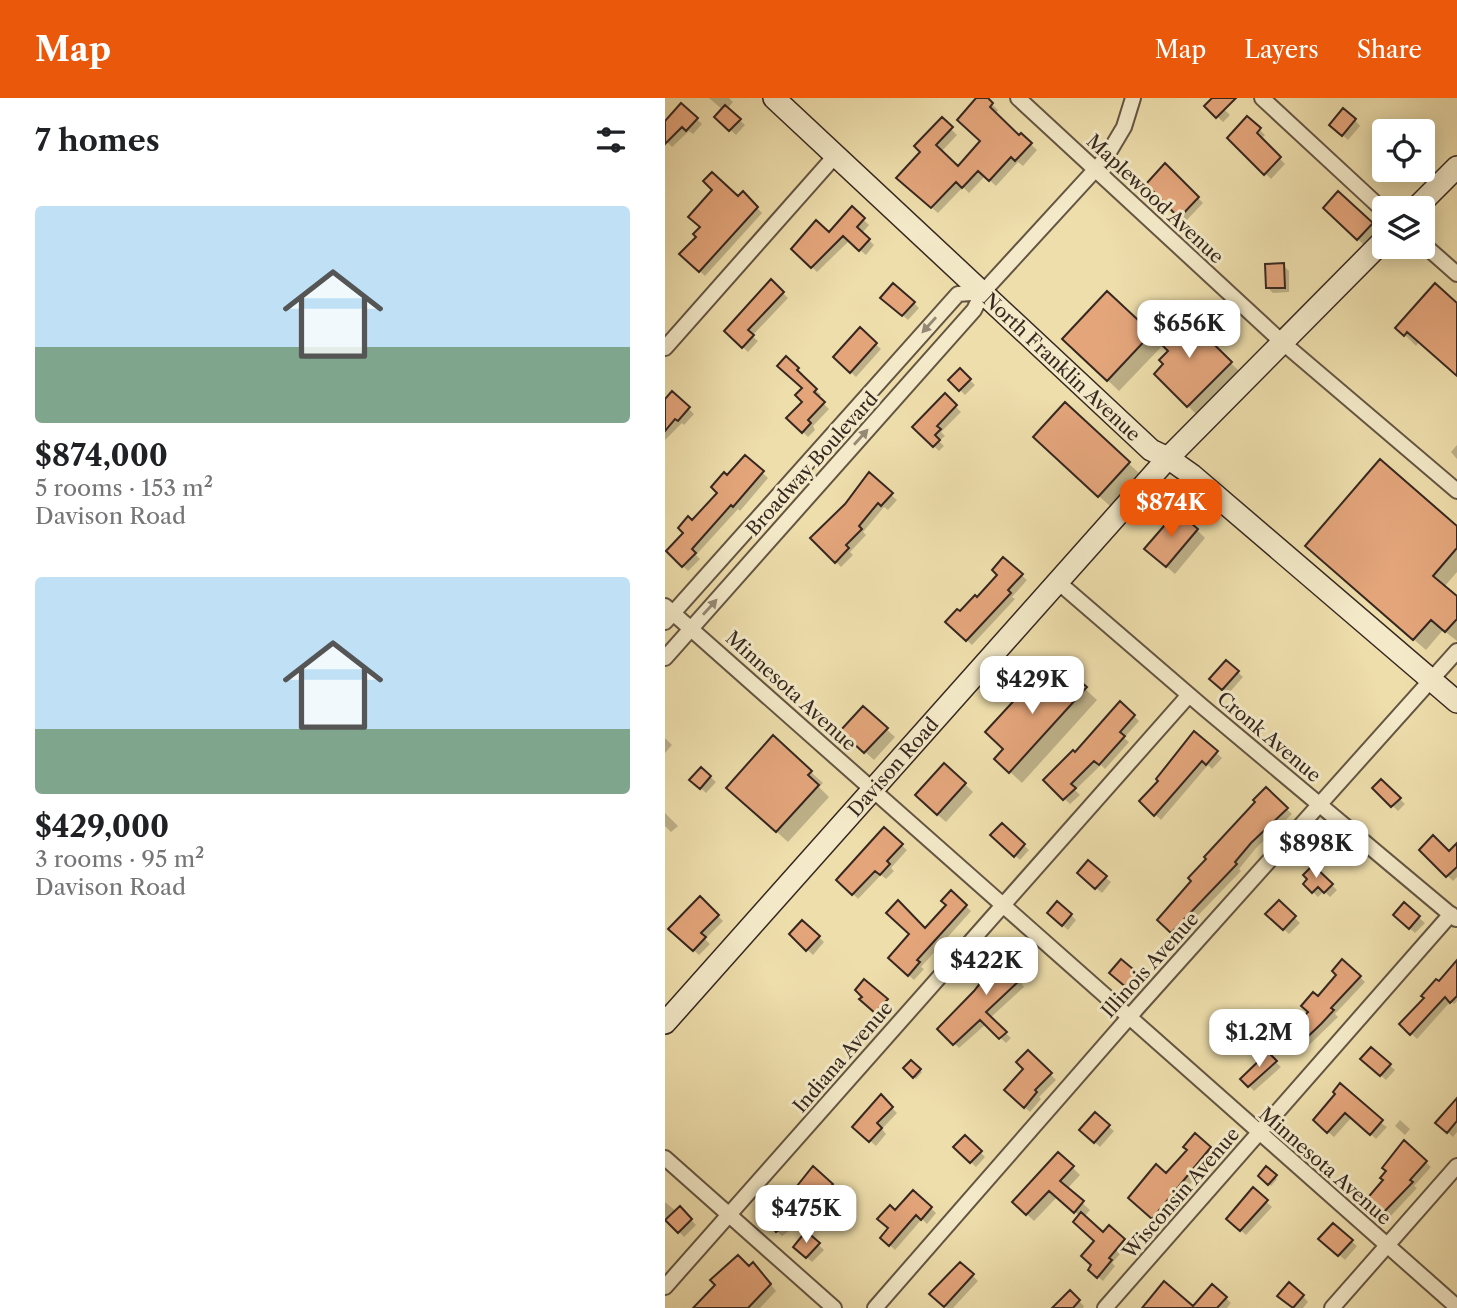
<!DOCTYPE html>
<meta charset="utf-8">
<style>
body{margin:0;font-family:"Libre Caslon Text",serif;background:#f6f6f6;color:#202124;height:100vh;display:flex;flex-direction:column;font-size:26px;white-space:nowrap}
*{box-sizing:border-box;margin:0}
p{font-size:23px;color:#757577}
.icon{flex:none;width:38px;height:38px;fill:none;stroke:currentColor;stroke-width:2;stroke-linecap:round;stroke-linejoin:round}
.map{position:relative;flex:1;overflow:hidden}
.drawer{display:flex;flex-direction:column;background:#fff;width:665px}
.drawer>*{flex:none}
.buttons{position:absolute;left:707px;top:21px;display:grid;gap:14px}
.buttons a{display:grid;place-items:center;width:63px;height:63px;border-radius:7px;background:#fff;box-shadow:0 4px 18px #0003;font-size:35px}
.price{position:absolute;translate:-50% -60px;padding:0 16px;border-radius:14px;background:#fff;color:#222;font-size:23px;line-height:46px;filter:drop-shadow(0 2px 4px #0008)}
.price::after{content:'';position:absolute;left:50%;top:42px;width:21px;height:16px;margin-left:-10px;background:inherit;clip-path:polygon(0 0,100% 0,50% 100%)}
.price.current{background:#ea580c;color:#fff}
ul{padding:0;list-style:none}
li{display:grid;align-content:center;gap:14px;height:371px;padding:0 35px}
li span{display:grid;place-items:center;height:217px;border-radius:7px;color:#555}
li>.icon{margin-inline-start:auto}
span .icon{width:126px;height:126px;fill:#fffc;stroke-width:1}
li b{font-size:30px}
h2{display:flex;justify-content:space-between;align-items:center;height:84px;padding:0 35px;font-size:30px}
header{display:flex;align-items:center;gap:42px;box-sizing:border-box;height:98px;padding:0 35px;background:#ea580c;color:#fff}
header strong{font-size:33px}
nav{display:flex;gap:38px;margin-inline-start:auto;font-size:24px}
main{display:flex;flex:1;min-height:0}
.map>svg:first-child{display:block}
.shadow{fill:#0003}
.building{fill:#e4a57b;stroke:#362720;stroke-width:2}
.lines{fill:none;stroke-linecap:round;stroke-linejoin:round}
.street-casing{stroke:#645543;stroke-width:18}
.secondary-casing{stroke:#362720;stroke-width:24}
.street{stroke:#f4eac9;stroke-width:14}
.secondary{stroke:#f4eac9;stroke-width:21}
.oneway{fill:#958874}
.labels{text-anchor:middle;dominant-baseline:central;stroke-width:6;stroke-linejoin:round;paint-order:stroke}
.street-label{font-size:19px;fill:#362720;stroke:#f4eac9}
</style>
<header>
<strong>Map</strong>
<nav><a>Map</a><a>Layers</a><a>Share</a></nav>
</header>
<main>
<section class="drawer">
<h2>7 homes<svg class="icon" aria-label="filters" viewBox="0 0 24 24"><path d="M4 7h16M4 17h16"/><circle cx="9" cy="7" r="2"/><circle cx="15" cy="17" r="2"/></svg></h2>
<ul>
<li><span style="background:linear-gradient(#bfe0f5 65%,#7fa58c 0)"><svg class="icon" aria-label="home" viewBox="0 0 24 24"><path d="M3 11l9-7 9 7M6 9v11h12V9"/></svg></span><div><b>$874,000</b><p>5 rooms · 153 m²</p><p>Davison Road</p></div></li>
<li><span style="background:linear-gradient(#bfe0f5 70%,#7fa58c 0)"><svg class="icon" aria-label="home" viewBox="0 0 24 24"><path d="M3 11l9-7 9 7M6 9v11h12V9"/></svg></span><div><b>$429,000</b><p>3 rooms · 95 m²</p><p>Davison Road</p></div></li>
</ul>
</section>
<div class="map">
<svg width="792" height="1210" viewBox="0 0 792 1210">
<rect width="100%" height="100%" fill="#eedeac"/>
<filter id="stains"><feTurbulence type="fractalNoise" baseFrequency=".00286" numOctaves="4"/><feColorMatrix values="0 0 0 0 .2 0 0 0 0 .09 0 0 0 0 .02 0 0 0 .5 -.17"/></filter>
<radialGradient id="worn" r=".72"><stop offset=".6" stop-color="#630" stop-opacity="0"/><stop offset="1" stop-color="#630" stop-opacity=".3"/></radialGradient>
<path class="shadow" d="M44,0H64L68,4L62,11L80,27L71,37L52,19L58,12Z
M314,0H320L333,12L330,16L354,40L356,37L372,52L358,68L353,64L331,88L320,78L304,95L298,89L273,115L239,86L277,22L292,37L276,54L293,70L317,43Z
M548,1L565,17L558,24L541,8Z
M17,7L37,26L28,36L24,33L7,49L0,42V22L2,24Z
M582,20L600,37L596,41L620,66L606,81L564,40Z
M690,22L695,28L683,42L666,27Z
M501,67L538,105L520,124L483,86Z
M78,95L97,115L40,178L17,156Z
M674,95L715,134L701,149L660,110Z
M187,111L204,127L197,135L209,147L201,157L184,143L152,174L128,151L164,136Z
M618,167L624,173V194L608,195L603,190Z
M106,184L123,200L87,238L93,243L83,254L61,233Z
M442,195L492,243L517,217L577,276L534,319L491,276L500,266L506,253L499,246L454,293L411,252Z
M223,205H249L254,210L243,222Z
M792,208V277L754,244L751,248L733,230Z
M195,232L216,251L191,279L170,259Z
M121,261L138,276L136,278L156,297L153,300L164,311L148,328L150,332L143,339L124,320L139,304V291Z
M295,273L310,287L300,297L285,282Z
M7,295L29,316L19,327L17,325L0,342V303Z
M280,298L296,314L276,334L280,338L274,343L279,348L274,353L249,329Z
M400,306L475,376L446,409L381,350Z
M792,347V361L786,354Z
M80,359L103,380L75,413L73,411L31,457L35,461L23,473L3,453L54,395L62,379Z
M226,397L232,402L223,412L219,409L198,434L201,437L185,454L188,457L176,469L147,441Z
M792,430V474L779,489L792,501V543L778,532L761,552L653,459Z
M532,432L540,440L510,476L490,459Z
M338,461L362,482L347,499L350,501L307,547L283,524L312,502L334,477Z
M562,564L578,579L563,596L546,581Z
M420,591L432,602L357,685L343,672Z
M469,618L474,623L459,640L464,644L440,671L436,667L410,692L415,697L405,706L380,682L410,657Z
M221,631L230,639L209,662L186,641Z
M529,635L557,660L547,671L543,667L496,722L476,703L495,684Z
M0,640L7,647L0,655Z
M108,640L158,685L154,689L164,699L123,744L75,701Z
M36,671L51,684L41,695L27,682Z
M716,683L740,706L733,713L709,690Z
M300,686L308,694L281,724L260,706Z
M601,691L627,716L591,750L574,771L576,773L512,839L494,822L593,704Z
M0,715L13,728L6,734L0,728Z
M337,727L364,752L355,762L328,737Z
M219,732L242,752L226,770L229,773L221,781L216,777L193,801L174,782Z
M756,752L784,755L792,752V779L788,783Z
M648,769L672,792L665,799L659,793L653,799L640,786Z
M440,779L446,784L437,795L419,780Z
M286,794L306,813L256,869L259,871L249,882L225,860L247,836L260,832L283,807Z
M35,800L58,823L40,841L45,846L34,857L5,831Z
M614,804L635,825L624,836L603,816Z
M739,806L760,825L750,835L735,822Z
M406,817L411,822L403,832L389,820Z
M138,824L159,844L148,857L126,836Z
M347,849L370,869L356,885L359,889L325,920L346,940L341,945L321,926L294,950L275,931L310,894Z
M457,863L478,883L468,894L446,875Z
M792,865V903L789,906L786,903L752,941L736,926Z
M695,879L700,884L670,916L673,919L641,950L626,934L645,915L653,901Z
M221,902L227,908L217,919L202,906Z
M706,951L730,972L721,982L698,961Z
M363,954L391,982L374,999L376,1001L365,1014L346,998L360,971Z
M603,957L616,969L589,993L578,981Z
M246,964L257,974L251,981L240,970Z
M672,996L722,1029L711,1041L687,1019L669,1039L655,1027Z
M216,999L232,1015L217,1031L221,1036L211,1048L195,1034Z
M792,1002V1034L788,1039L773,1025Z
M735,1022L745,1031L740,1037L730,1028Z
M443,1028L449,1033L435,1049L422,1037Z
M530,1038L550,1056L493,1125L465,1100L501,1078L524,1052Z
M300,1039L320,1059L311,1069L290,1049Z
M739,1044L766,1069L749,1088L752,1090L723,1121L703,1103L720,1083Z
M148,1070L172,1093L163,1104L117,1138L112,1133L132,1103Z
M408,1070L415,1077L402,1091L425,1112L419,1119L438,1136L444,1130L463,1147L447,1165L450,1168L438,1183L425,1172L432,1143L415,1118L392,1099L369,1123L349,1104Z
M601,1071L612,1081L606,1088L595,1078Z
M588,1092L607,1109L581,1137L563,1121Z
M0,1104L12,1114L15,1110L31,1127L19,1139L0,1119Z
M266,1110L271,1115L262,1126L257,1121L230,1152L217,1140L225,1130L230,1114Z
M142,1136L159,1152L147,1164L130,1149Z
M686,1143L692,1148L680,1162L661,1146Z
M84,1170L94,1172L111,1193L95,1210H30L52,1187Z
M307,1177L313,1183L288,1210H282L271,1201Z
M405,1195L419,1208L418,1210H396Z
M614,1197L638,1198L643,1204L638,1210H628Z
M561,1200L566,1205L562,1210H529Z"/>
<path class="building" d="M311,0H323L328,5L325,9L354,37L356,35L367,45L350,63L346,59L324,83L313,73L297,90L291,84L266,110L231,80L255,54L249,48L277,19L288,29L271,47L293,68L315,43L292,22Z
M547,0H571L551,20L539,8Z
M16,5L33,20L21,33L17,29L0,46V23Z
M60,7L76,21L64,33L49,19Z
M678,10L691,21L677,38L664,27Z
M582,18L596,30L592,35L616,59L599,77L562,40Z
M500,65L534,99L514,120L481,86Z
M47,74L73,98L78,93L93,109L34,174L14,156L31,139L28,136L35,129L23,119L47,92L38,83Z
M673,93L708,125L692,142L658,110Z
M187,108L200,120L192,129L205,141L194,153L178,138L146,170L126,151L151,122L164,134Z
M619,165L620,190H601L600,166Z
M106,181L119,194L83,232L89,237L77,250L59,233Z
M228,185L250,204L237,218L215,200Z
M770,185L792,205V278L742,234L739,238L730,230Z
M442,193L487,235L442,283L397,241Z
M517,215L567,264L522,309L489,276L498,266L494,262L503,253L491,241Z
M195,229L212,245L185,275L168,259Z
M121,258L134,270L132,272L152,291L149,294L160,304L143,322L146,325L137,335L121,320L137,304L130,297L137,290L112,268Z
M295,270L306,281L294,293L283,282Z
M7,293L25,309L13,323L10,321L0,333V301Z
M280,295L292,307L272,328L276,331L270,337L275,342L268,349L247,329Z
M400,304L465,364L433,399L368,339Z
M80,357L99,373L68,409L66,407L27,451L31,455L17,469L1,453L18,435L13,430L23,418L27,422L52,395L46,389L59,374L62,377Z
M715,361L792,428V450L768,478L792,498V521L780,534L766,522L748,542L640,448Z
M204,374L228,395L216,408L213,405L194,428L197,431L181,447L184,450L170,465L145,440L180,406Z
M512,413L533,431L501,469L479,451Z
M338,459L358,476L343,492L346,495L301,543L280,524L292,511L295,513L310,497L312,499L332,477L327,472Z
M561,562L574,573L557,592L544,581Z
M380,569L400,588L409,578L422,589L344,675L329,661L338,651L320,634Z
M455,603L470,617L455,634L460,638L434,667L429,663L406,686L411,690L398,702L378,682L408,652L410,654Z
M198,608L223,630L199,655L175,633Z
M529,633L553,653L541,667L537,663L489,718L474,703L493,683L491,681Z
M108,637L147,673L143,677L154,687L111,734L61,690Z
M279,665L301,685L272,717L250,697Z
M36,669L46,678L35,691L24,682Z
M716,681L736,700L726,709L707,690Z
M601,689L623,710L586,745L570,764L572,766L506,835L492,822L526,783L523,780L541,761L539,759L590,704L588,702Z
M337,725L360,746L349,759L325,737Z
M219,729L238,746L222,763L225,766L215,777L210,773L187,797L171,782Z
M768,737L784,753L792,745V769L781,779L754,752Z
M423,762L442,778L430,791L412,775Z
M648,767L668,786L659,795L653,789L647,795L638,786L642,781L638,777Z
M286,792L302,807L252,862L255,864L243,878L223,860L244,836L221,815L233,802L260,830L281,807L276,803Z
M35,798L54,817L36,835L41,839L28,853L3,831Z
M614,802L631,818L618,832L600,816Z
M392,803L407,816L397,828L382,815Z
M739,804L755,818L744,831L728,817Z
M137,822L155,838L141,853L124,836Z
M347,846L366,863L352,879L355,882L321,914L342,934L334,941L315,922L288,947L272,931L309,893L323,875L322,874Z
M456,861L474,876L462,890L444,875Z
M677,861L696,878L666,910L669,912L656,926L635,946L623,934L643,914L636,908L648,894L653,898L671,877L667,873Z
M792,862V898L785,905L780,899L745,937L734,926L759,900L756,898L771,881L774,883Z
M199,881L223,901L210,915L194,901L197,899L190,892Z
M706,949L726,966L715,978L695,961Z
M363,952L387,975L370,992L372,994L359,1010L339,992L358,971L351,964Z
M603,954L612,963L583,989L575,981Z
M246,962L256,971L248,980L238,970Z
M675,985L718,1022L705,1037L680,1015L662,1035L648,1022L670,996L668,994Z
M216,996L228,1009L212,1025L217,1030L204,1044L187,1029Z
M792,1000V1023L782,1035L770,1025Z
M430,1014L445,1027L429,1045L414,1032Z
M530,1035L546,1049L487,1121L463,1100L491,1066L501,1075L522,1052L518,1049Z
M300,1037L317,1053L305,1065L288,1049Z
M739,1042L762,1063L745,1082L748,1084L716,1117L700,1103L718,1082L715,1080L721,1073L717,1070Z
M393,1054L409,1068L395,1083L419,1103L409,1115L384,1093L361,1117L347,1104Z
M148,1068L168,1086L157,1099L111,1134L103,1124L129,1102L124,1098Z
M601,1068L612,1077L603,1087L593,1078Z
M588,1089L603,1102L575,1133L561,1121Z
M248,1092L267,1109L256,1122L251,1117L224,1148L215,1140L223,1130L212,1121L225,1107L230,1112Z
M15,1108L27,1121L13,1135L0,1122Z
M416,1114L438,1134L444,1127L460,1141L444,1160L447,1162L432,1180L423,1172L426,1167L416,1158L429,1143L408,1124Z
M668,1125L688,1142L673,1158L653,1141Z
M141,1133L155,1145L141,1160L128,1149Z
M73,1157L84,1168L88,1164L106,1186L83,1210H28L50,1187L45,1182Z
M295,1164L309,1176L279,1209L264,1196Z
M499,1183L528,1208L547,1186L562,1199L552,1210H477Z
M624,1184L639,1197L628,1210L612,1198Z
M405,1192L415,1202L408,1210H387Z"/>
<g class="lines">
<defs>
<path id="street" d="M353,0L617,244L792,393
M597,0L719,113
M758,146L792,176
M0,250L170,58
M393,484L538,609L791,821
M0,508L792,1209
M0,524L293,196L318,194
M0,560L309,212L318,194L440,61L459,29L468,0
M0,1060L169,1210
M0,1189L524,597
M210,1210L473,909L792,553
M440,1210L786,816
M667,1210L792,1068"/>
<g id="secondary">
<path id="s1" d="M109,0L486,352L503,360L527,377L792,604"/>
<path d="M751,110L792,69"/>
<path id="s2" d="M0,925L503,360L719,142"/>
</g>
</defs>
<use href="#street" class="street-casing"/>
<use href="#secondary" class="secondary-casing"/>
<use href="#street" class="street"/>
<use href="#secondary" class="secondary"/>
</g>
<defs><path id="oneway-solid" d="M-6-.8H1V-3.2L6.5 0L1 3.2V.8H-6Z" transform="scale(1.75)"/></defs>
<g class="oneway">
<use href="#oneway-solid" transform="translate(264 227) rotate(132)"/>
<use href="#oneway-solid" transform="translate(196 339) rotate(-48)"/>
<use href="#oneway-solid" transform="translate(45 509) rotate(-48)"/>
</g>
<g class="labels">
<g class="street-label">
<text transform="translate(490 101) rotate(43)">Maplewood Avenue</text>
<text stroke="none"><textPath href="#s1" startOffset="394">North Franklin Avenue</textPath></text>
<text transform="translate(147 366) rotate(-48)">Broadway Boulevard</text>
<text transform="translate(126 593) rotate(42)">Minnesota Avenue</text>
<text transform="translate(604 639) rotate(40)">Cronk Avenue</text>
<text stroke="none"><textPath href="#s2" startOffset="343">Davison Road</textPath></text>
<text transform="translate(485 867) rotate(-48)">Illinois Avenue</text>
<text transform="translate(178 959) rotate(-49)">Indiana Avenue</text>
<text transform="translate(660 1068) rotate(41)">Minnesota Avenue</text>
<text transform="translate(516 1095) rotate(-49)">Wisconsin Avenue</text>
</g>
</g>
<rect width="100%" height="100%" filter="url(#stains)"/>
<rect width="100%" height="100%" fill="url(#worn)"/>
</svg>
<div class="buttons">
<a><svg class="icon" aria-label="locate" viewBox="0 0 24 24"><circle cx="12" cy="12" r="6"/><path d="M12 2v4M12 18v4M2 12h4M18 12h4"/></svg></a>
<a><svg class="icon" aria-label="layers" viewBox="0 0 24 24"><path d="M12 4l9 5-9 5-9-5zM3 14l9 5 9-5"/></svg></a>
</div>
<b class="price" style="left:524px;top:262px">$656K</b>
<b class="price current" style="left:506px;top:441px">$874K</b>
<b class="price" style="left:367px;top:618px">$429K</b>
<b class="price" style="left:651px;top:782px">$898K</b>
<b class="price" style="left:321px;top:899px">$422K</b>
<b class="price" style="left:594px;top:971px">$1.2M</b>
<b class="price" style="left:141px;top:1147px">$475K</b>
</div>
</main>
